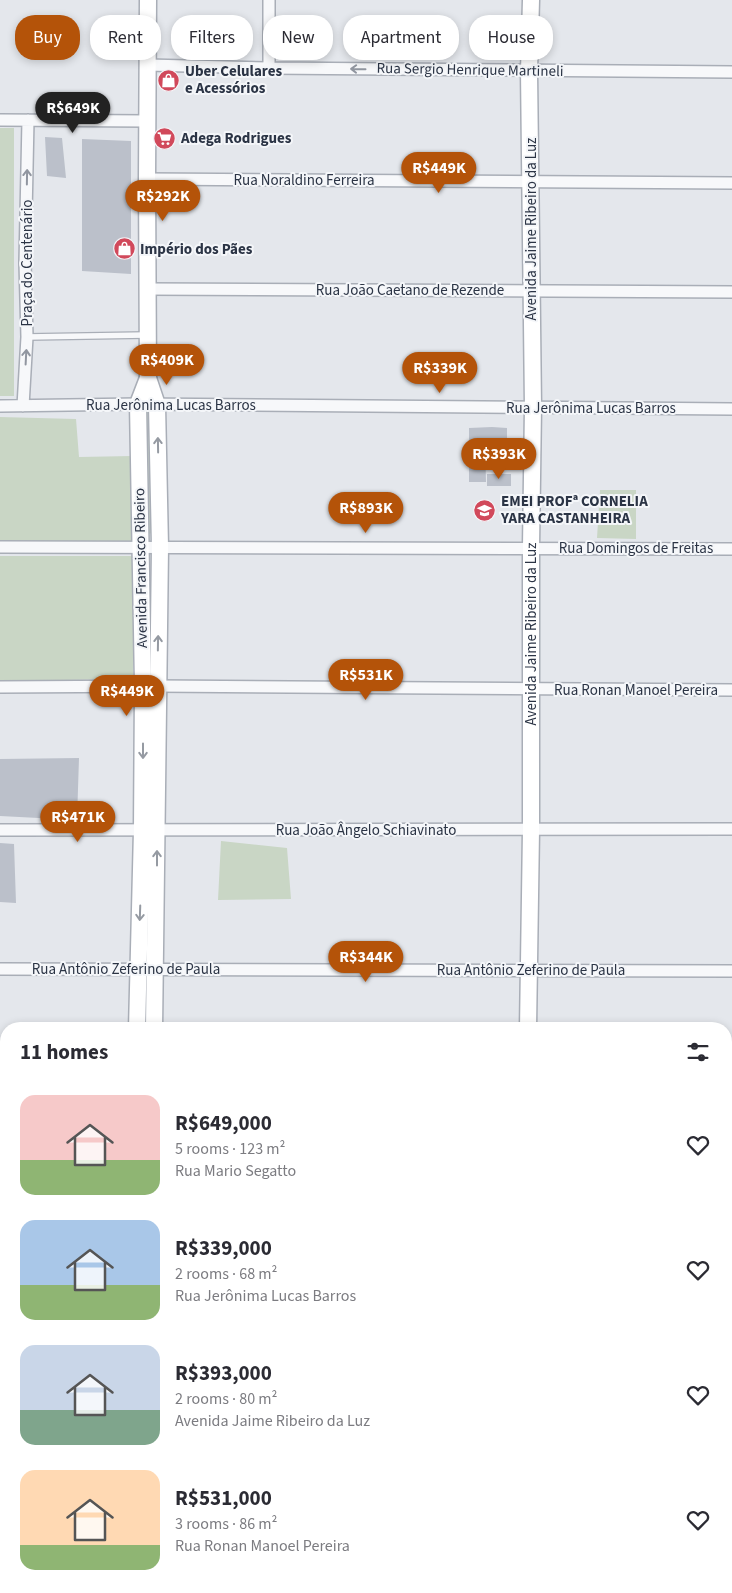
<!DOCTYPE html>
<meta charset="utf-8">
<style>
body{margin:0;font-family:"Source Sans 3",sans-serif;background:#f2f2f3;color:#2b2b33;height:100vh;display:flex;flex-direction:column;font-size:19px;white-space:nowrap}
*{box-sizing:border-box;margin:0}
p{font-size:16px;color:#7c7c81}
.icon{flex:none;width:28px;height:28px;fill:none;stroke:currentColor;stroke-width:2;stroke-linecap:round;stroke-linejoin:round}
.map{position:relative;flex:1;overflow:hidden}
.drawer{position:absolute;left:0px;top:1022px;width:732px;height:571px;display:flex;flex-direction:column;background:#fff;border-radius:20px 20px 0 0;box-shadow:0 2px 8px #0003}
.drawer>*{flex:none}
.guide{position:absolute;left:15px;top:15px;width:702px;height:45px;display:flex;gap:10px}
.price{position:absolute;translate:-50% -42px;padding:0 11px;border-radius:18px;background:#b45309;color:#fff;font-size:16px;line-height:32px;filter:drop-shadow(0 1px 2px #0008)}
.price::after{content:'';position:absolute;left:50%;top:30px;width:15px;height:11px;margin-left:-8px;background:inherit;clip-path:polygon(0 0,100% 0,50% 100%)}
.price.on{background:#222;color:#fff}
ul{padding:0;list-style:none}
li{display:flex;align-items:center;gap:15px;height:125px;padding:0 20px}
li span{display:grid;place-items:center;flex:none;width:140px;height:100px;border-radius:15px;color:#555}
li>.icon{margin-inline-start:auto}
span .icon{width:60px;height:60px;fill:#fffc;stroke-width:1}
li b{font-size:21px}
h2{display:flex;justify-content:space-between;align-items:center;height:60px;padding:0 20px;font-size:21px}
.tag{padding:0 18px;border-radius:20px;background:#fff;box-shadow:0 2px 8px #0003;font-size:18px;line-height:45px}
.tag.on{background:#b45309;color:#fff}
.map>svg:first-child{display:block}
.green{fill:#c9d6c5}
.building{fill:#bbc0ca}
.lines{fill:none;stroke-linecap:round;stroke-linejoin:round}
.lane-casing{stroke:#a9aeb7;stroke-width:8}
.street-casing{stroke:#a9aeb7;stroke-width:14}
.secondary-casing{stroke:#a9aeb7;stroke-width:19}
.lane{stroke:#f7f8fa;stroke-width:5.5}
.street{stroke:#f7f8fa;stroke-width:11}
.secondary{stroke:#fff;stroke-width:16}
.oneway{stroke:#9196a0}
.oneway2{stroke:#959aa2}
.labels{text-anchor:middle;dominant-baseline:central;stroke-width:4;stroke-linejoin:round;paint-order:stroke}
.street-label{font-size:15px;fill:#2b3445;stroke:#f4f6f9}
.poi-label{font-size:15px;font-weight:bold;fill:#2b3445;stroke:#f4f6f9;text-anchor:start}
</style>
<div class="map">
<svg width="732" height="1593" viewBox="0 0 732 1593">
<rect width="100%" height="100%" fill="#e4e7ec"/>
<path class="green" d="M0,128H14V396H0Z
M148,410L151,412L152,533L148,534L144,412Z
M0,417L76,419L79,457L132,456L134,542L0,541Z
M600,490H636V539L597,538Z
M0,556H133V679L0,681Z
M221,841L287,848L291,899L218,900Z
M726,1552H732V1593H538V1588H726Z
M265,1588H409V1593H265Z"/>
<path class="building" d="M45,137L62,138L66,178L47,176Z
M82,139L131,141V274L82,271Z
M492,427L507,428V443L485,444L486,482H469V428Z
M487,474H511V486H487Z
M79,758L77,820L0,816V759Z
M0,843L14,844L16,903L0,902Z"/>
<g class="lines">
<defs>
<path id="lane" d="M27,337L146,335"/>
<path id="street" d="M269,0V68
M148,65L269,68L732,72
M0,120L147,121
M147,179L732,183
M148,289L732,292
M0,406L138,404L732,409
M23,406L27,337L25,263L28,120
M0,547L732,549
M0,687L157,686L732,690
M0,830L732,829
M0,969L732,971
M0,1110H6
M726,1113H732
M0,1252H6
M726,1254H732
M0,1391H6
M726,1393H732"/>
<g id="secondary">
<path d="M148,0L147,179L148,378L157,405L160,547L154,1029"/>
<path d="M137,1029L142,830L143,686L138,404L148,378"/>
<path id="s1" d="M528,1029L531,830V547L533,407L529,71L531,0"/>
<path d="M0,1522H6"/>
<path d="M726,1530H732"/>
<path d="M0,1543H6"/>
<path d="M726,1546H732"/>
<path d="M136,1588V1593"/>
<path d="M155,1593V1588"/>
<path d="M519,1593V1588"/>
<path d="M534,1593V1588"/>
</g>
</defs>
<use href="#lane" class="lane-casing"/>
<use href="#street" class="street-casing"/>
<use href="#secondary" class="secondary-casing"/>
<use href="#lane" class="lane"/>
<use href="#street" class="street"/>
<use href="#secondary" class="secondary"/>
</g>
<defs><path id="oneway-shaft" d="M-6 0H5M1.5-3L5.5 0L1.5 3" fill="none" stroke-width="1.6" stroke-linecap="round" stroke-linejoin="round" transform="scale(1.25)"/></defs>
<g class="oneway">
<use href="#oneway-shaft" transform="translate(358 69) rotate(-179)"/>
<use href="#oneway-shaft" transform="translate(27 177) rotate(-89)"/>
<use href="#oneway-shaft" transform="translate(26 357) rotate(-87)"/>
</g>
<g class="oneway2">
<use href="#oneway-shaft" transform="translate(158 445) rotate(-91)"/>
<use href="#oneway-shaft" transform="translate(158 643) rotate(-89)"/>
<use href="#oneway-shaft" transform="translate(143 751) rotate(90)"/>
<use href="#oneway-shaft" transform="translate(157 858) rotate(-90)"/>
<use href="#oneway-shaft" transform="translate(140 913) rotate(92)"/>
</g>
<defs>
<symbol id="shop-disc" viewBox="-11 -11 22 22"><circle r="9.5" fill="#d1495b" stroke="#f4f6f9"/><path d="M-5-2.5h2.3a2.7 3.5 0 0 1 5.4 0H5L5.5 6h-11ZM-1.5-2.5h3a1.5 2.3 0 0 0-3 0Z" fill="#fff"/></symbol>
<symbol id="supermarket-disc" viewBox="-11 -11 22 22"><circle r="9.5" fill="#d1495b" stroke="#f4f6f9"/><path d="M-6-5.5h2.5l.6 2H6L4.5 2H-2.5L-4.4-4H-6ZM-1.5 3.2a1.3 1.3 0 1 0 .1 0ZM3 3.2a1.3 1.3 0 1 0 .1 0Z" fill="#fff"/></symbol>
<symbol id="school-disc" viewBox="-11 -11 22 22"><circle r="9.5" fill="#d1495b" stroke="#f4f6f9"/><path d="M0-5L7-2L0 1L-7-2ZM-4 1L0 2.5L4 1V4Q0 6-4 4Z" fill="#fff"/></symbol>
</defs>
<g fill-rule="evenodd">
<use href="#shop-disc" x="156" y="68" width="25" height="25"/>
<use href="#supermarket-disc" x="152" y="126" width="25" height="25"/>
<use href="#shop-disc" x="112" y="236" width="25" height="25"/>
<use href="#school-disc" x="472" y="498" width="25" height="25"/>
</g>
<g class="labels">
<g class="street-label">
<text transform="translate(470 70) rotate(1)">Rua Sergio Henrique Martineli</text>
<text x="304" y="180">Rua Noraldino Ferreira</text>
<text transform="translate(531 229) rotate(-90)">Avenida Jaime Ribeiro da Luz</text>
<text transform="translate(27 263) rotate(-90)">Praça do Centenário</text>
<text x="410" y="290">Rua João Caetano de Rezende</text>
<text x="171" y="405">Rua Jerônima Lucas Barros</text>
<text x="591" y="408">Rua Jerônima Lucas Barros</text>
<text x="636" y="548">Rua Domingos de Freitas</text>
<text transform="translate(141 568) rotate(-91)">Avenida Francisco Ribeiro</text>
<text stroke="none"><textPath href="#s1" startOffset="395">Avenida Jaime Ribeiro da Luz</textPath></text>
<text x="636" y="690">Rua Ronan Manoel Pereira</text>
<text x="366" y="830">Rua João Ângelo Schiavinato</text>
<text x="126" y="969">Rua Antônio Zeferino de Paula</text>
<text x="531" y="970">Rua Antônio Zeferino de Paula</text>
</g>
<g class="poi-label">
<text x="185" y="71">Uber Celulares<tspan x="185" dy="17">e Acessórios</tspan></text>
<text x="181" y="138">Adega Rodrigues</text>
<text x="140" y="249">Império dos Pães</text>
<text x="501" y="501">EMEI PROFª CORNELIA<tspan x="501" dy="17">YARA CASTANHEIRA</tspan></text>
</g>
</g>
</svg>
<b class="price on" style="left:73px;top:134px">R$649K</b>
<b class="price" style="left:439px;top:194px">R$449K</b>
<b class="price" style="left:163px;top:222px">R$292K</b>
<b class="price" style="left:167px;top:386px">R$409K</b>
<b class="price" style="left:440px;top:394px">R$339K</b>
<b class="price" style="left:499px;top:480px">R$393K</b>
<b class="price" style="left:366px;top:534px">R$893K</b>
<b class="price" style="left:366px;top:701px">R$531K</b>
<b class="price" style="left:127px;top:717px">R$449K</b>
<b class="price" style="left:78px;top:843px">R$471K</b>
<b class="price" style="left:366px;top:983px">R$344K</b>
<div class="guide">
<a class="tag on">Buy</a>
<a class="tag">Rent</a>
<a class="tag">Filters</a>
<a class="tag">New</a>
<a class="tag">Apartment</a>
<a class="tag">House</a>
</div>
<section class="drawer">
<h2>11 homes<svg class="icon" aria-label="filters" viewBox="0 0 24 24"><path d="M4 7h16M4 17h16"/><circle cx="9" cy="7" r="2"/><circle cx="15" cy="17" r="2"/></svg></h2>
<ul>
<li><span style="background:linear-gradient(#f6c9c9 65%,#8fb573 0)"><svg class="icon" aria-label="home" viewBox="0 0 24 24"><path d="M3 11l9-7 9 7M6 9v11h12V9"/></svg></span><div><b>R$649,000</b><p>5 rooms · 123 m²</p><p>Rua Mario Segatto</p></div><svg class="icon" aria-label="heart" viewBox="0 0 24 24"><path d="M12 20l-8-8c-3-5 5-10 8-4 3-6 11-1 8 4z"/></svg></li>
<li><span style="background:linear-gradient(#a9c7e8 65%,#8fb573 0)"><svg class="icon" aria-label="home" viewBox="0 0 24 24"><path d="M3 11l9-7 9 7M6 9v11h12V9"/></svg></span><div><b>R$339,000</b><p>2 rooms · 68 m²</p><p>Rua Jerônima Lucas Barros</p></div><svg class="icon" aria-label="heart" viewBox="0 0 24 24"><path d="M12 20l-8-8c-3-5 5-10 8-4 3-6 11-1 8 4z"/></svg></li>
<li><span style="background:linear-gradient(#c9d6e8 65%,#7fa58c 0)"><svg class="icon" aria-label="home" viewBox="0 0 24 24"><path d="M3 11l9-7 9 7M6 9v11h12V9"/></svg></span><div><b>R$393,000</b><p>2 rooms · 80 m²</p><p>Avenida Jaime Ribeiro da Luz</p></div><svg class="icon" aria-label="heart" viewBox="0 0 24 24"><path d="M12 20l-8-8c-3-5 5-10 8-4 3-6 11-1 8 4z"/></svg></li>
<li><span style="background:linear-gradient(#ffd9b3 75%,#8fb573 0)"><svg class="icon" aria-label="home" viewBox="0 0 24 24"><path d="M3 11l9-7 9 7M6 9v11h12V9"/></svg></span><div><b>R$531,000</b><p>3 rooms · 86 m²</p><p>Rua Ronan Manoel Pereira</p></div><svg class="icon" aria-label="heart" viewBox="0 0 24 24"><path d="M12 20l-8-8c-3-5 5-10 8-4 3-6 11-1 8 4z"/></svg></li>
</ul>
</section>
</div>
